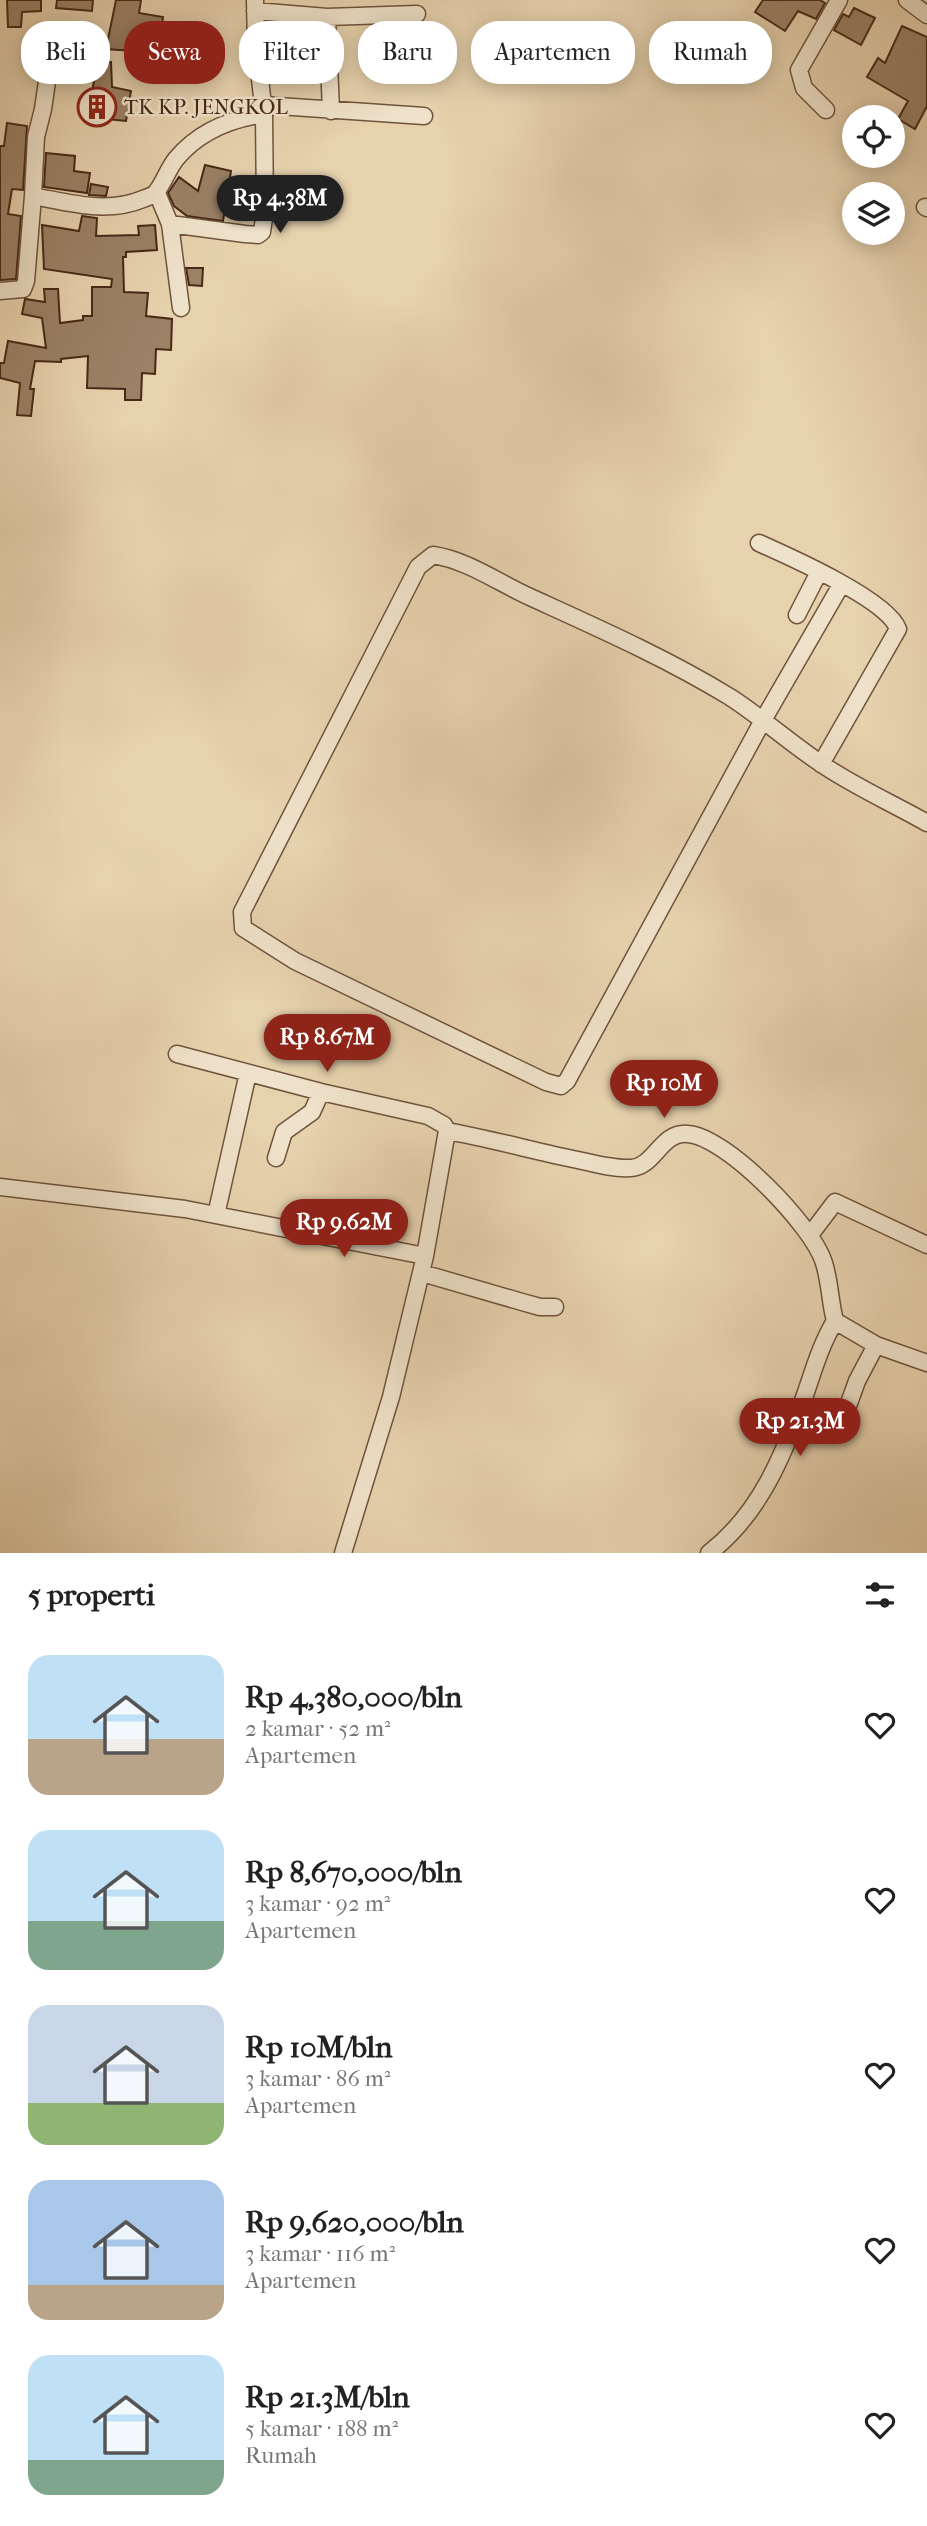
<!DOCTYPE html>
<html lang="id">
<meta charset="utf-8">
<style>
body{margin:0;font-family:"IM FELL French Canon",serif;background:#f2f2f2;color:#222;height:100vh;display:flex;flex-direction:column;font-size:26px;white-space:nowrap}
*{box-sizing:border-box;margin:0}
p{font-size:23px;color:#767676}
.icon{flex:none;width:38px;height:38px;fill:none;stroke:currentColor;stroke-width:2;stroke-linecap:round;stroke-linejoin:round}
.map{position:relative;height:1553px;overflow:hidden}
.side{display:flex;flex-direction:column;background:#fff;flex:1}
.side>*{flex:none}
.banner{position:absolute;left:21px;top:21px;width:886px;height:63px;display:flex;gap:14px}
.buttons{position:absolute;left:842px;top:105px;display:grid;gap:14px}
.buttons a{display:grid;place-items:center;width:63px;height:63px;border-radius:50%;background:#fff;box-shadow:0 4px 18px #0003;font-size:35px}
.price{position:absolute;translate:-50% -60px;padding:0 16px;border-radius:24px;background:#8f2418;color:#fff;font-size:23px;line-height:46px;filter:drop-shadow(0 2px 4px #0008)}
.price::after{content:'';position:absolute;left:50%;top:42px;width:21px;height:16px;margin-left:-10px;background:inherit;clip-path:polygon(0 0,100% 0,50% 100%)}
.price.selected{background:#222;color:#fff}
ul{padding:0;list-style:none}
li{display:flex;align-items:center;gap:21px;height:175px;padding:0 28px}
li span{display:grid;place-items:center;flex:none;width:196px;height:140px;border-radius:21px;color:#555}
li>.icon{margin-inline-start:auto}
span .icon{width:84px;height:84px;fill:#fffc;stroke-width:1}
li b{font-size:30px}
h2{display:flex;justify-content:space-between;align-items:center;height:84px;padding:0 28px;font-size:30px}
.pill{padding:0 24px;border-radius:28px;background:#fff;box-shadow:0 4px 18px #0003;font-size:24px;line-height:63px}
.pill.selected{background:#8f2418;color:#fff}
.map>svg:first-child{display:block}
.building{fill:#9b8166;stroke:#482917;stroke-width:2}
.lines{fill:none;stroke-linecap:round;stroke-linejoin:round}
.minor-casing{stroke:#70533d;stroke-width:19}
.minor{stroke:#efe2ca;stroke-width:16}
.labels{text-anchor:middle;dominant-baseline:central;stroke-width:5;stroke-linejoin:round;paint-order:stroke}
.poi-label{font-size:21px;fill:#482917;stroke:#efe2ca;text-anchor:start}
</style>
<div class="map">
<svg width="927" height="1553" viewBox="0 0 927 1553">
<rect width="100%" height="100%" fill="#e7d2ae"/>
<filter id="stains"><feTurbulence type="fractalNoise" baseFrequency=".00286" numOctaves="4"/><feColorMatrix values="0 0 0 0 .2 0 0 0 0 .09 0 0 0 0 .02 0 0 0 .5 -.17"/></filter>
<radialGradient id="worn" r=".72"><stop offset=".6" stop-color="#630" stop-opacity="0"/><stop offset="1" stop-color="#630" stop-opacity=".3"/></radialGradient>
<path class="building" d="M7,0H41V11L22,12L21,27H8Z
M57,0H93L92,11L56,8Z
M116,0H141L139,13L163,17L159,50L133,47V51L106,49Z
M763,0H820L825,3L816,19L798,11L785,31L755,12Z
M854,8L875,18L861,45L834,30L843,14L849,17Z
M902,26L927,37V106L915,129L898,119L908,101L867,77L878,58L885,63Z
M111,62L112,87L131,91L126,121L87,117L94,81L68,82V64Z
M7,123L27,126L23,190L12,189L8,214L21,216L16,279L0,280V146H4Z
M46,153L75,156L74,171L90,173L87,193L44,187Z
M205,165L231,171L223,221L187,216L174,206L168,193L179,177L198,191Z
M91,184L108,187L106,196L89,195Z
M82,216L97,218L96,236L139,235L138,226L155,225L157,250L126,252V257H123L124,292L148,293L146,316L172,319L171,350L156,349L155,374L142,373L141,400H125V389L87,388L88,356L61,359V362L35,361L30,389H34L31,416L17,415L20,383L0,378V363H4L8,341L46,348L42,318L22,314L25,299L45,302L44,289H58L60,323L83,320V316H92V287H111L112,279L44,269L42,225L79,231Z
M186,268H203L202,286L189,285Z"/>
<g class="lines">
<defs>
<path id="minor" d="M907,0L927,15
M255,11L327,17L417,14
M327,17L331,111
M264,105L424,116
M826,110L804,88L799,70L839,0
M157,193L170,224L181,308
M33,196L36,137L43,109L49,68
M925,207L927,208
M170,224L245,234L258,235L262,232L265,211L264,114
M0,291L23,289L26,281L33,196C71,203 107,214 143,199C148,197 155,195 157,191C164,182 168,169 176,159C199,131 230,119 264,114L256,44L255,0
M759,543C788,556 888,600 898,629L821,764
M841,585L762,722L567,1081L561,1086L546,1082L295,961L243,928L242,912L418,567L433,555C467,560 499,583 530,597C598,628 666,658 730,697C761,717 789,742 820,763C853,786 892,803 927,823
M797,615L819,572
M177,1054L321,1092L428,1116L444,1125L447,1131
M276,1158L284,1132L312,1112L321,1092
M0,1187L185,1209L425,1256L391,1397L343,1553
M216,1215L248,1073
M810,1235L835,1202L927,1245
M425,1256L447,1131C491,1139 534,1151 578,1160C595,1164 614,1169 631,1168C655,1167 661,1131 688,1134C727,1137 813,1226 824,1263C830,1282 830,1302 835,1321L876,1345L927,1363
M422,1273L522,1302L540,1307H555
M840,1428L857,1381L876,1345
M709,1553C760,1514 784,1454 805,1395C814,1369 821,1344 835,1321"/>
</defs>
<use href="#minor" class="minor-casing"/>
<use href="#minor" class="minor"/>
</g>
<defs>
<symbol id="building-ring" viewBox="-11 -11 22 22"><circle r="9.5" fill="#efe2ca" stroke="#8f2418" stroke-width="1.5"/><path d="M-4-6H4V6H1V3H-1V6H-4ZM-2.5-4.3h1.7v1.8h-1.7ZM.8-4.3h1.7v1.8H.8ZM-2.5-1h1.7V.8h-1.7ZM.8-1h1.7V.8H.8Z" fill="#8f2418"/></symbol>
</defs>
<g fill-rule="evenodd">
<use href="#building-ring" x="75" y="85" width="44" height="44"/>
</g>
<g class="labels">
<g class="poi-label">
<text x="124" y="107">TK KP. JENGKOL</text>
</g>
</g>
<rect width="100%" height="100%" filter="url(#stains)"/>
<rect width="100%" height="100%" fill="url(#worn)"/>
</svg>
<div class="buttons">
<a><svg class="icon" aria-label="locate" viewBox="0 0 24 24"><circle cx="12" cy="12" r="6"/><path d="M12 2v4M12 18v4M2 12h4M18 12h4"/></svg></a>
<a><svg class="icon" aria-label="layers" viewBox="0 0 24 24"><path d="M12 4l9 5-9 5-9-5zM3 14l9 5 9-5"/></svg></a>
</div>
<b class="price selected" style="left:280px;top:235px">Rp 4.38M</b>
<b class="price" style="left:327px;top:1074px">Rp 8.67M</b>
<b class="price" style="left:664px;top:1120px">Rp 10M</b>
<b class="price" style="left:344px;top:1259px">Rp 9.62M</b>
<b class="price" style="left:800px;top:1458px">Rp 21.3M</b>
<div class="banner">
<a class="pill">Beli</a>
<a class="pill selected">Sewa</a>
<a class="pill">Filter</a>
<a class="pill">Baru</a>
<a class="pill">Apartemen</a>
<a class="pill">Rumah</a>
</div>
</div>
<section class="side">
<h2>5 properti<svg class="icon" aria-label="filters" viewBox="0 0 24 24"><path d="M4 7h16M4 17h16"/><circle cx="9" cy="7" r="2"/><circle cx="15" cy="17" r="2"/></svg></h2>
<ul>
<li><span style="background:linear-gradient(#bfe0f5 60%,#b9a48a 0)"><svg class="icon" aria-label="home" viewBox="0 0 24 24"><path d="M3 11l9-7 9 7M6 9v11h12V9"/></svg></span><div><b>Rp 4,380,000/bln</b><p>2 kamar · 52 m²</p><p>Apartemen</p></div><svg class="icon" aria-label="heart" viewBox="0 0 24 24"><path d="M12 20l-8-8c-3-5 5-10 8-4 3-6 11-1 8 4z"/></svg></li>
<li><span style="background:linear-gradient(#bfe0f5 65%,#7fa58c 0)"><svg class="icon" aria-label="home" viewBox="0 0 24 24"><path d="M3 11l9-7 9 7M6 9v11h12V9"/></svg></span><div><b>Rp 8,670,000/bln</b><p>3 kamar · 92 m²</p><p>Apartemen</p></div><svg class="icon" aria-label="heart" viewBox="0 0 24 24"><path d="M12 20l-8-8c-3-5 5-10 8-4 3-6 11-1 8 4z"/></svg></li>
<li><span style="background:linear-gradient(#c9d6e8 70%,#8fb573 0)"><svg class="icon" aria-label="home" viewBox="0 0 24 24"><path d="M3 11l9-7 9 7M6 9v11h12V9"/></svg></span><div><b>Rp 10M/bln</b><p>3 kamar · 86 m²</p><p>Apartemen</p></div><svg class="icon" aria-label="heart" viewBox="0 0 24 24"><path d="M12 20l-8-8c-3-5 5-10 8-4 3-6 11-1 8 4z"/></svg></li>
<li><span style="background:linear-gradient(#a9c7e8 75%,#b9a48a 0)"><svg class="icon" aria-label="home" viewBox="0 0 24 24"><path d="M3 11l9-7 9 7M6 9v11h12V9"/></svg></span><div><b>Rp 9,620,000/bln</b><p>3 kamar · 116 m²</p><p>Apartemen</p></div><svg class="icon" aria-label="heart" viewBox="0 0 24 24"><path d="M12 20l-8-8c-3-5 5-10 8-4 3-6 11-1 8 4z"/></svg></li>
<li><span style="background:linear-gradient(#bfe0f5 75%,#7fa58c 0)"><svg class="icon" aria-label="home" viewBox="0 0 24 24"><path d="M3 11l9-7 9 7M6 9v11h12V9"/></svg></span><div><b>Rp 21.3M/bln</b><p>5 kamar · 188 m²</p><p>Rumah</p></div><svg class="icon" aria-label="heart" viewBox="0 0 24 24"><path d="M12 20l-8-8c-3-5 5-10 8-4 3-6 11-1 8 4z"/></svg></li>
</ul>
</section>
